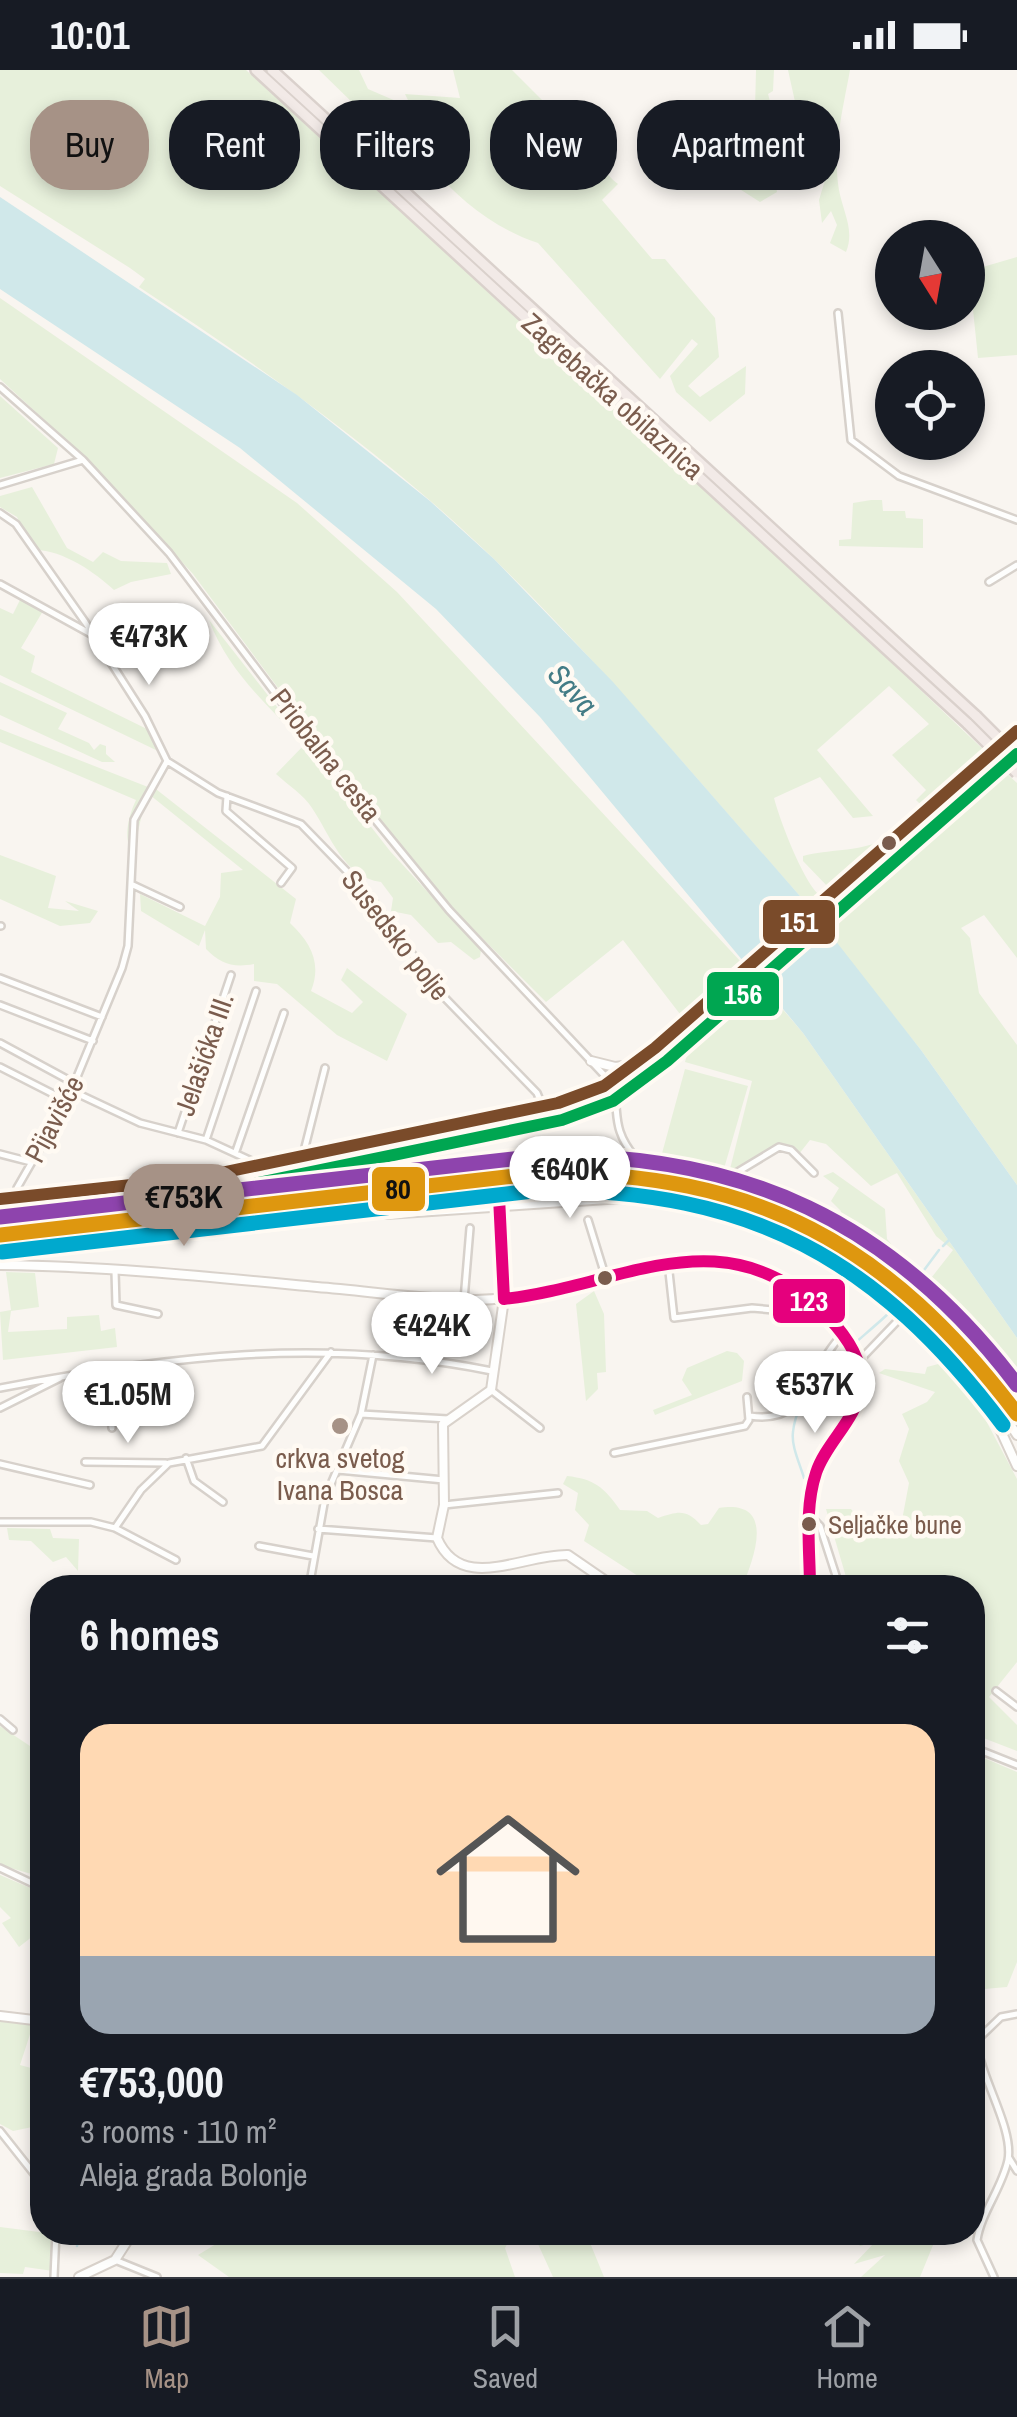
<!DOCTYPE html>
<meta charset="utf-8">
<style>
body{margin:0;font-family:"Archivo Narrow",sans-serif;background:#20242c;color:#f1f3f6;height:100vh;display:flex;flex-direction:column;font-size:38px;white-space:nowrap}
*{box-sizing:border-box;margin:0}
p{font-size:32px;color:#9ea1a6}
.icon{flex:none;width:55px;height:55px;fill:none;stroke:currentColor;stroke-width:2;stroke-linecap:round;stroke-linejoin:round}
.map{position:relative;flex:1;overflow:hidden}
.details{position:absolute;left:30px;top:1505px;width:955px;height:670px;display:flex;flex-direction:column;background:#171b24;border-radius:40px;box-shadow:0 5px 15px #0003}
.details>*{flex:none}
.banner{position:absolute;left:30px;top:30px;width:958px;height:90px;display:flex;gap:20px}
.needle{width:65px;rotate:169deg}
.controls{position:absolute;left:875px;top:150px;display:grid;gap:20px}
.controls a{display:grid;place-items:center;width:110px;height:110px;border-radius:50%;background:#171b24;box-shadow:0 5px 15px #0003;font-size:50px}
.price{position:absolute;translate:-50% -85px;padding:0 22px;border-radius:35px;background:#fff;color:#222;font-size:32px;line-height:65px;filter:drop-shadow(0 2px 5px #0008)}
.price::after{content:'';position:absolute;left:50%;top:60px;width:30px;height:22px;margin-left:-15px;background:inherit;clip-path:polygon(0 0,100% 0,50% 100%)}
.price.active{background:#a69286;color:#111}
ul{padding:0;list-style:none}
li{display:grid;align-content:center;gap:20px;height:530px;padding:0 50px}
li+li{border-top:2px solid #363941}
li span{display:grid;place-items:center;height:310px;border-radius:30px;color:#555}
li>.icon{margin-inline-start:auto}
span .icon{width:180px;height:180px;fill:#fffc;stroke-width:1}
li b{font-size:42px}
h2{display:flex;justify-content:space-between;align-items:center;height:120px;padding:0 50px;font-size:42px}
.tag{padding:0 35px;border-radius:40px;background:#171b24;box-shadow:0 5px 15px #0003;font-size:35px;line-height:90px}
.tag.active{background:#a69286;color:#111}
.status{display:flex;justify-content:space-between;align-items:center;height:70px;padding:0 50px;background:#171b24;direction:ltr}
.status svg{height:28px;fill:currentColor}
.tab-bar{display:flex;justify-content:space-around;align-items:center;height:140px;border-top:2px solid #363941;background:#171b24;font-size:28px;color:#9ea1a6}
.tab-bar a{display:grid;justify-items:center;gap:5px}
.tab-bar .active{color:#a69286}
.map>svg:first-child{display:block}
.green{fill:#e7f0db}
.water{fill:#d0e8ea}
.lines{fill:none;stroke-linecap:round;stroke-linejoin:round}
.stream{stroke:#d0e8ea;stroke-width:2.5}
.street-casing{stroke:#d7d1cb;stroke-width:10}
.secondary-casing{stroke:#d9d2cb;stroke-width:12}
.highway-casing{stroke:#dad1cc;stroke-width:14}
.street{stroke:#fefefd;stroke-width:5}
.secondary{stroke:#fefefd;stroke-width:8}
.highway{stroke:#f2eae7;stroke-width:9}
.highway-bridge-casing{stroke:#dad1cc;stroke-width:14;stroke-linecap:butt}
.highway-bridge{stroke:#f2eae7;stroke-width:9}
.bus-1-casing{stroke:#fffaf3;stroke-width:20}
.bus-2-casing{stroke:#fffaf3;stroke-width:20}
.bus-3-casing{stroke:#fffaf3;stroke-width:20}
.bus-1{stroke:#e5007d;stroke-width:12}
.bus-2{stroke:#7a4b2a;stroke-width:12}
.bus-3{stroke:#00a651;stroke-width:12}
.rail-1-casing{stroke:#fffaf3;stroke-width:22}
.rail-2-casing{stroke:#fffaf3;stroke-width:22}
.rail-3-casing{stroke:#fffaf3;stroke-width:22}
.rail-1{stroke:#de970f;stroke-width:15}
.rail-2{stroke:#00a9ce;stroke-width:15}
.rail-3{stroke:#8e44ad;stroke-width:15}
.bus-dot{fill:#7a5c4d;stroke:#fffaf3;stroke-width:4}
.poi-dot{fill:#a69286;stroke:#fffaf3;stroke-width:4}
.labels{text-anchor:middle;dominant-baseline:central;stroke-width:9;stroke-linejoin:round;paint-order:stroke}
.bus-label{font-size:26px;fill:#7a5c4d;stroke:#fffaf3;text-anchor:start}
.street-label{font-size:28px;fill:#7a5c4d;stroke:#fffaf3}
.poi-label{font-size:28px;fill:#7a5c4d;stroke:#fffaf3}
.water-label{font-size:30px;font-style:italic;fill:#437c86;stroke:#fffaf3}
.line-badge{stroke:#fffaf3;stroke-width:4}
.badge-label{font-size:28px;text-anchor:middle;font-weight:bold;fill:#fff}
.pale-badge-label{font-size:28px;text-anchor:middle;font-weight:bold;fill:#111}
</style>
<div class="status"><b>10:01</b><svg viewBox="0 0 49 12"><path d="M0 12V9h3v3zM5 12V6h3v6zM10 12V3h3v9zM15 12V0h3v12zM26 1h20v11H26zM47 4h2v5h-2z"/></svg></div>
<div class="map">
<svg width="1017" height="2207" viewBox="0 0 1017 2207">
<rect width="100%" height="100%" fill="#f9f5f0"/>
<path class="green" d="M0,0H246L785,492L987,683L924,738L916,730L926,720L892,685L929,654L889,616L817,680L873,746L853,748L820,707L774,728C780,751 802,808 818,824L806,833C704,718 605,598 495,490C388,386 264,299 139,217L145,209L130,198L0,116Z
M319,0H359L368,19L412,38L405,24L460,28L453,0H512L559,47L606,52L612,63H559L550,54L538,52L544,74L584,88L580,77L585,74C597,87 604,104 618,114L602,130L652,189H665L715,248L719,287L688,316L700,327L746,296L745,324L710,352L676,322L670,306L698,274L692,269L660,309L538,173C493,158 460,130 429,95L434,57L387,48L412,77L396,75Z
M756,0H774L773,21L768,24L788,98L774,107L777,122L760,132L727,111L728,93L751,77L756,50L740,39L745,33L755,39Z
M788,0H850C843,39 832,80 839,120C843,142 855,160 846,182L830,173L837,155L831,141L822,153L819,130L826,107L805,77Z
M1017,187V285L978,288L969,201Z
M0,228L297,433L397,522L742,893L683,948L623,870L546,932L453,839L326,682L193,504L91,393L0,309Z
M0,326L58,378L54,394L0,408Z
M32,417L67,478L93,492L103,482L121,491L167,493L171,504L131,512L114,520C95,502 60,478 32,480L17,447L0,437V426Z
M871,430H882L883,441H905L906,448L923,449V478L839,476V470L851,469L853,433Z
M21,528L43,541L21,578L35,586L31,602L149,660L160,682L0,605V538L13,544Z
M209,550L390,781L481,880L480,887L474,890L451,872L438,873L411,845L391,841L393,828L381,812C343,807 331,766 312,738C304,725 288,715 276,704L305,674C268,636 228,601 209,550Z
M0,612L67,643L58,659L89,673L94,680L100,674L106,676V684L115,692H102L0,645Z
M0,659L148,717L133,784C122,769 129,745 136,730L0,672Z
M1005,702L1017,713V888L984,845L961,858L970,868L979,923L1017,975V1115L921,980L824,859L935,762L931,757L891,792L888,786L970,711Z
M152,716L296,829L290,853C311,873 322,893 311,921L352,943L363,932L341,910L347,898L407,944L387,991L337,965L277,914L254,911V894C233,898 221,894 206,879L205,860L199,876L141,841L140,824L205,856L220,827L221,803L243,800L150,725Z
M881,771L829,818L803,791V786C829,779 856,782 881,771Z
M0,785L56,806L48,838L79,841L65,831L98,841L90,853L60,856L0,829Z
M755,907L803,963L1017,1268V1334L978,1280L921,1221L953,1180L936,1166L897,1103L871,1116L826,1074L810,1070L799,1084C773,1065 759,1089 735,1102L730,1099L752,1011L685,992L695,957Z
M685,999L748,1016L723,1102L661,1087Z
M833,1102L885,1139L887,1169L913,1200L838,1148L841,1141L831,1131L839,1118L823,1106Z
M6,1202L35,1203L39,1237L11,1241L8,1262L67,1259V1247L99,1245L101,1261L115,1258L117,1277L3,1290L0,1242L11,1240Z
M594,1221L604,1244L606,1302L597,1303L598,1319L586,1331L576,1234Z
M727,1281L737,1283L744,1291L742,1311L655,1345L653,1340L692,1325L682,1310L687,1298Z
M942,1293L966,1313L1017,1409V1592L989,1627L1017,1655V1681L973,1664L972,1518L849,1517L826,1439H851L866,1458L885,1459L902,1450L909,1413L899,1391L909,1359L902,1344L927,1332L935,1322L879,1303L885,1299L925,1304L927,1297Z
M567,1406C594,1409 604,1417 620,1440L647,1441L658,1448C679,1441 686,1439 701,1455L708,1454L719,1438C777,1429 754,1488 742,1517H675L673,1513L655,1517L584,1471L589,1455L575,1440L578,1423L563,1414Z
M7,1458L50,1459L53,1468L79,1469L78,1501L66,1487L53,1492L31,1471L9,1470Z
M0,1656L42,1684V1807L0,1795Z
M984,1688L1017,1702V1892L1007,1917L973,1920L972,1725Z
M0,1805L42,1823V1879L33,1866L19,1877L2,1853L11,1848L0,1837Z
M0,1950L33,1955L20,1995L42,2001V2055L13,2061L0,2054Z
M0,2157L55,2164L53,2201L25,2197L23,2204L0,2203Z
M234,2163H513L505,2178L515,2207H229L198,2185Z
M533,2163H586L604,2207H553Z
M857,2163V2162L938,2163L920,2207H861L885,2185L854,2194L875,2172L860,2176L853,2167Z"/>
<path class="water" d="M0,127L297,325L430,431L494,489L613,612L806,833L921,980L1017,1115V1268L803,963L540,647L436,539L240,378L0,219Z"/>
<g class="lines">
<path class="stream" d="M943,1176L952,1167
M904,1227L939,1180
M804,1408C800,1394 791,1376 793,1362C798,1311 860,1272 892,1240
M815,1518V1466
M33,2096L42,2092
M77,2176L80,2162"/>
<defs>
<path id="street" d="M838,243L851,370L899,406L1017,450
M0,317L83,390L169,483L322,685L449,840L605,1006C626,1035 605,1051 635,1087L726,1109L779,1077L791,1080L814,1103
M0,415L83,390
M0,443L16,454L85,552L145,646L167,691L218,723L301,754L365,820L444,927L537,1023L542,1035
M989,512L1017,495
M0,514L91,564
M227,726L226,741L292,798L281,813
M133,815L180,837
M0,856H1
M0,908L102,947
M0,935L93,971
M0,973L74,1013
M0,997L67,1031
M72,1021L140,1053L206,1070L258,1094
M178,1063L231,905
M206,1070L256,921
M236,1081L284,943
M0,1084L31,1092
M303,1085L325,998
M17,1127V1118L67,1031L122,898L128,876L134,750L167,691
M500,1137L504,1229
M588,1150L605,1205
M115,1201L116,1235L158,1244
M669,1202L674,1248L752,1238L807,1243L816,1235
M464,1230L470,1158
M859,1291L906,1242
M108,1298L112,1358
M0,1318C168,1286 323,1267 492,1301
M491,1320L540,1358
M0,1338L60,1308
M361,1344L448,1349
M750,1346C812,1355 808,1298 843,1264
M614,1383L745,1356L749,1350L747,1327
M186,1388L194,1411L223,1432
M85,1392L166,1393
M0,1394L90,1415
M338,1400L444,1410
M444,1435L558,1423
M812,1448L820,1456L840,1518
M0,1452H91L115,1458L176,1490
M115,1458L141,1420L169,1393L262,1376L331,1282
M318,1459L437,1468
M259,1476L313,1486
M309,1518L325,1428L361,1344L373,1285
M996,1621L1017,1637
M0,1649L13,1660
M972,1677L1017,1695
M0,1798L42,1818
M0,2061L42,2114
M1009,2088L1017,2101
M115,2190L157,2207
M54,2207L56,2162
M994,2207L977,2170C981,2143 1002,2118 1008,2090C1014,2059 980,2006 976,1971L1001,1947L1017,1944"/>
<path id="secondary" d="M591,991L615,997L632,995
M0,1129L197,1108L558,1033L604,1016L655,978L1017,661
M387,1144L622,1128
M0,1182C120,1168 241,1158 362,1144C439,1134 517,1121 595,1122C767,1124 928,1221 1017,1365
M0,1195C105,1196 212,1207 317,1217C369,1221 423,1230 475,1230C565,1229 644,1178 735,1196C784,1205 838,1240 858,1288C876,1334 827,1365 816,1404C806,1439 811,1481 810,1518
M504,1229L491,1320L443,1354L444,1435L437,1468C461,1524 522,1484 568,1485L616,1518
M953,1283L994,1346L1017,1396
M0,1946L42,1951
M79,2207L115,2190L133,2162"/>
<path id="highway" d="M256,0L968,654
M272,0L976,646"/>
</defs>
<use href="#street" class="street-casing"/>
<use href="#secondary" class="secondary-casing"/>
<use href="#highway" class="highway-casing"/>
<use href="#street" class="street"/>
<use href="#secondary" class="secondary"/>
<use href="#highway" class="highway"/>
<defs>
<path id="highway-bridge" d="M976,646L1017,687
M968,654L1017,703"/>
</defs>
<use href="#highway-bridge" class="highway-bridge-casing"/>
<use href="#highway-bridge" class="highway-bridge"/>
<defs>
<path id="bus-1" d="M0,1182L499,1127L504,1229
M504,1229C621,1217 725,1140 829,1248C846,1266 863,1289 861,1315C858,1349 826,1372 816,1403C804,1439 810,1480 810,1518"/>
<path id="bus-2" d="M0,1129L197,1108L558,1033L604,1016L655,978L1017,661"/>
<path id="bus-3" d="M2,1146L201,1125L562,1050L613,1031L667,991L1017,684"/>
</defs>
<use href="#bus-1" class="bus-1-casing"/>
<use href="#bus-2" class="bus-2-casing"/>
<use href="#bus-3" class="bus-3-casing"/>
<use href="#bus-1" class="bus-1"/>
<use href="#bus-2" class="bus-2"/>
<use href="#bus-3" class="bus-3"/>
<defs>
<path id="rail-1" d="M0,1165L541,1103C757,1102 887,1173 1017,1344"/>
<path id="rail-2" d="M2,1182L542,1120C752,1120 877,1188 1003,1355"/>
<path id="rail-3" d="M0,1147L539,1086C743,1082 893,1151 1017,1315"/>
</defs>
<use href="#rail-1" class="rail-1-casing"/>
<use href="#rail-2" class="rail-2-casing"/>
<use href="#rail-3" class="rail-3-casing"/>
<use href="#rail-1" class="rail-1"/>
<use href="#rail-2" class="rail-2"/>
<use href="#rail-3" class="rail-3"/>
</g>
<g class="bus-dot">
<circle cx="889" cy="773" r="9"/>
<circle cx="605" cy="1208" r="9"/>
<circle cx="809" cy="1454" r="9"/>
</g>
<circle class="poi-dot" cx="340" cy="1356" r="10"/>
<g class="labels">
<g class="bus-label">
<text x="828" y="1454">Seljačke bune</text>
</g>
<g class="street-label">
<text transform="translate(613 326) rotate(42)">Zagrebačka obilaznica</text>
<text transform="translate(326 685) rotate(52)">Priobalna cesta</text>
<text transform="translate(396 865) rotate(52)">Susedsko polje</text>
<text transform="translate(204 984) rotate(-71)">Jelašićka III.</text>
<text transform="translate(54 1049) rotate(-62)">Pijavišće</text>
</g>
<g class="poi-label">
<text x="340" y="1388">crkva svetog<tspan x="340" dy="32">Ivana Bosca</tspan></text>
</g>
<g class="water-label">
<text transform="translate(573 619) rotate(48)">Sava</text>
</g>
</g>
<g class="line-badge">
<rect x="761" y="828" width="76" height="48" rx="10" fill="#7a4b2a"/>
<rect x="705" y="900" width="76" height="48" rx="10" fill="#00a651"/>
<rect x="370" y="1095" width="57" height="48" rx="10" fill="#de970f"/>
<rect x="771" y="1207" width="76" height="48" rx="10" fill="#e5007d"/>
</g>
<g class="badge-label">
<text x="799" y="862">151</text>
<text x="743" y="934">156</text>
<text x="809" y="1241">123</text>
</g>
<g class="pale-badge-label">
<text x="398" y="1129">80</text>
</g>
</svg>
<div class="controls">
<a><svg class="needle" viewBox="-14 -14 28 28"><path d="M0-13l5 13h-10z" fill="#e53935"/><path d="M0 13l5-13h-10z" fill="#9ea1a6"/></svg></a>
<a><svg class="icon" aria-label="locate" viewBox="0 0 24 24"><circle cx="12" cy="12" r="6"/><path d="M12 2v4M12 18v4M2 12h4M18 12h4"/></svg></a>
</div>
<b class="price" style="left:149px;top:618px">€473K</b>
<b class="price" style="left:570px;top:1151px">€640K</b>
<b class="price active" style="left:184px;top:1179px">€753K</b>
<b class="price" style="left:432px;top:1307px">€424K</b>
<b class="price" style="left:815px;top:1366px">€537K</b>
<b class="price" style="left:128px;top:1376px">€1.05M</b>
<div class="banner">
<a class="tag active">Buy</a>
<a class="tag">Rent</a>
<a class="tag">Filters</a>
<a class="tag">New</a>
<a class="tag">Apartment</a>
</div>
<section class="details">
<h2>6 homes<svg class="icon" aria-label="filters" viewBox="0 0 24 24"><path d="M4 7h16M4 17h16"/><circle cx="9" cy="7" r="2"/><circle cx="15" cy="17" r="2"/></svg></h2>
<ul>
<li><span style="background:linear-gradient(#ffd9b3 75%,#9aa5b1 0)"><svg class="icon" aria-label="home" viewBox="0 0 24 24"><path d="M3 11l9-7 9 7M6 9v11h12V9"/></svg></span><div><b>€753,000</b><p>3 rooms · 110 m²</p><p>Aleja grada Bolonje</p></div></li>
</ul>
</section>
</div>
<nav class="tab-bar">
<a class="active"><svg class="icon" aria-label="map" viewBox="0 0 24 24"><path d="M3 6l6-2 6 2 6-2v14l-6 2-6-2-6 2zM9 4v14M15 6v14"/></svg>Map</a>
<a><svg class="icon" aria-label="saved" viewBox="0 0 24 24"><path d="M7 4h10v16l-5-4-5 4z"/></svg>Saved</a>
<a><svg class="icon" aria-label="home" viewBox="0 0 24 24"><path d="M3 11l9-7 9 7M6 9v11h12V9"/></svg>Home</a>
</nav>
